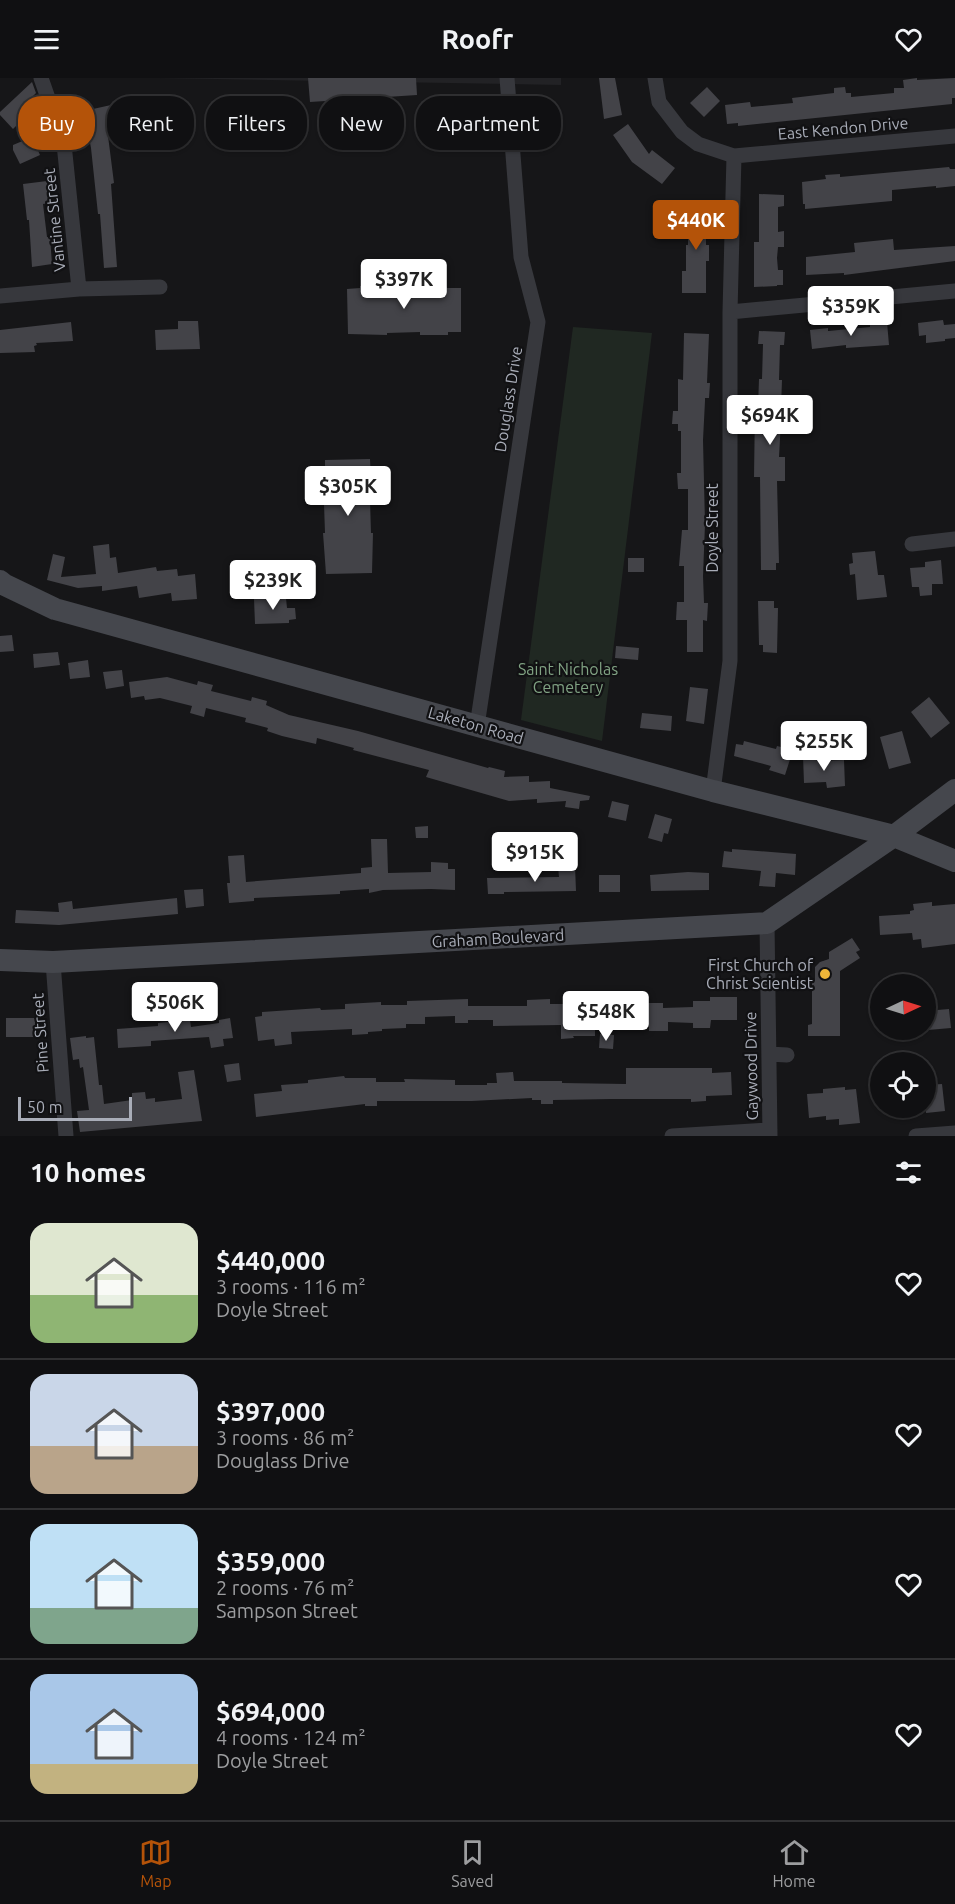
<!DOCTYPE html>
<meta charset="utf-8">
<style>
body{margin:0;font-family:Ubuntu,sans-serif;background:#1e1e20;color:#f1f3f6;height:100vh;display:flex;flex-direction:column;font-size:22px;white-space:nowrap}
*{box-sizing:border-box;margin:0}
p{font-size:20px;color:#9c9d9f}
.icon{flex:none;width:33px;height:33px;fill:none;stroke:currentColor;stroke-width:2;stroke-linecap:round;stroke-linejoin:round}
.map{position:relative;height:1058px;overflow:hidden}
.side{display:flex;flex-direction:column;background:#101012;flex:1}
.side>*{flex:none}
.banner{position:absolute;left:18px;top:18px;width:600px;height:54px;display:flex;gap:12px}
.needle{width:39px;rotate:86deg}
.fabs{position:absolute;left:870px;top:896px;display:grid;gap:12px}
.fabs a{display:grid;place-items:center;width:66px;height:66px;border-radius:50%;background:#101012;box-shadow:0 2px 4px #0004,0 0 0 2px #303032;font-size:30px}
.scale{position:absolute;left:18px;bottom:15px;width:114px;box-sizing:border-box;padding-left:6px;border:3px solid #a9adb8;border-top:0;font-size:16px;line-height:21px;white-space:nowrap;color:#a9adb8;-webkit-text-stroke:4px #111113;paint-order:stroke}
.price{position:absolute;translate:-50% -51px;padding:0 14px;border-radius:6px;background:#fff;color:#222;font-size:20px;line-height:39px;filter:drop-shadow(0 2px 3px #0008)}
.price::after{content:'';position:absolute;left:50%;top:36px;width:18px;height:14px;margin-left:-9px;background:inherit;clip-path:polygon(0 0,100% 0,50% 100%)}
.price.active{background:#b45309;color:#fff}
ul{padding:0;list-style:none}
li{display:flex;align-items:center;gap:18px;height:150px;padding:0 30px}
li+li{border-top:2px solid #303032}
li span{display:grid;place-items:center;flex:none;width:168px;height:120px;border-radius:18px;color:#555}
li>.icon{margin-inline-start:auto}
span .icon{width:72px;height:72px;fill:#fffc;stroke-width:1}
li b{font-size:26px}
h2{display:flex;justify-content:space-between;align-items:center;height:72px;padding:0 30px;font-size:26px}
.tag{padding:0 21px;border-radius:24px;background:#101012;box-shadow:0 2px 4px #0004,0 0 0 2px #303032;font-size:21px;line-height:54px}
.tag.active{background:#b45309;color:#fff}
header{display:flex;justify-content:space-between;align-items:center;height:78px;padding:0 30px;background:#101012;font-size:27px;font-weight:700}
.tabs{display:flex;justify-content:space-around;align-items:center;height:84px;border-top:2px solid #303032;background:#101012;font-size:16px;color:#9c9d9f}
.tabs a{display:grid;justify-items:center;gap:3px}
.tabs .active{color:#b45309}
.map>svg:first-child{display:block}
.built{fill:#222225}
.green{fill:#202822}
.building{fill:#434348}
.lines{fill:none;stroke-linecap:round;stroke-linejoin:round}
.street{stroke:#37383d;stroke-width:15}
.secondary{stroke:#45474d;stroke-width:22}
.poi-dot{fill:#eeb539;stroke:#111113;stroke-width:2}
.labels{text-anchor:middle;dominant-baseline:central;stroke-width:4.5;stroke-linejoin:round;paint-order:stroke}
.street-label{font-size:16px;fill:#a9adb8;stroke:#111113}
.park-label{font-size:16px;fill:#80a283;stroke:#111113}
.poi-label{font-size:16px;fill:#a9adb8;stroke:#111113;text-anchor:end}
</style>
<header><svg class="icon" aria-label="menu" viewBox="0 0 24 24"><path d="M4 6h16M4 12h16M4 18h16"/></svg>Roofr<svg class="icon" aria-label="heart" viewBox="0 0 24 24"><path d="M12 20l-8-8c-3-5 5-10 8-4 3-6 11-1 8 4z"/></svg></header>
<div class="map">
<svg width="955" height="1058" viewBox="0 0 955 1058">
<rect width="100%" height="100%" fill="#161618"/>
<path class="built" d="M159,0H561V7Z"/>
<path class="green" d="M573,249L652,255L602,663L521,642Z"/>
<path class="building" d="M308,0H416L417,17L310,24Z
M599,0H615L622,37L604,41Z
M917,0V2L955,0V20H952V26L738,48V45L727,46L725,27L750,24L751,29L793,25L792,20L834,15V10L845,9L846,15H851V19L894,15V10H904L903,2Z
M32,4L36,15L23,28L30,34L13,51L0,37V34Z
M707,9L720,23L704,39L690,25Z
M111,27V30L120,28L124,46L107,50L114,105L111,106L117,189L104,190L100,136H98L91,70L84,33Z
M628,46L649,76L652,72L675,90L662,106L632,84L613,57Z
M32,59L40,77L20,86L13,72V67Z
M949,89L950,91H955V108L936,110V108L892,112V123L805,131V126H803L802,104L826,101L825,97L840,96V99Z
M47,103L49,125L43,126L47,159H50L52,186L32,189L29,142H27L23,106Z
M759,116L784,117V128L778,129V154L784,153V169H778L777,180L778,192H783V207H777V208L754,209V164H759Z
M688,125H706V167H709V183H706V215H682V193H686V167H688Z
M893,161L894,172L955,168V183L844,197V195L806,197V179L855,174L854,165Z
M384,207V210L446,208L447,210H461V254H448V257H420V254L387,255V257L348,256L347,211L360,210V208Z
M943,242L944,247L955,246V260L945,261V263L926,265V257L919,258L918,245Z
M178,243H198L200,271L156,272L155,252L178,251Z
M71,244L73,263L36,265L37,267L34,268L35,274L0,275V252Z
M887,244L889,267L846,270V267L812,271L810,252L828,250V253L870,249V246Z
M759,253L785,254L784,267H780L779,302H782L781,329H788V342H781L779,379H785V403H777L779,485H776V492H761L760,399H754L755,329H758L759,301H762L763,266H758Z
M684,255L709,256L707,305H710L709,320H705V323L703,362L705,446L703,498L704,525H708L707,543L703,542V574H687V542H676L677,524H684V488H679L682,452H688V411H678L677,395H681V353H678V346H672L673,333H678V301L683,302Z
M370,381L372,422H370L371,455H373L372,495L326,496L323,455H325L323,397H325V382Z
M109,466L110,480L116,479L118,495L156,489L157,493L177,491L178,498L195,496L197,521L172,523L171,515L139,520L137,508L102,513V508L78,510L47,502L53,476L65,479L61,499L96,496L93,468Z
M875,473L878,497H884L887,519L857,522L855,496L850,497L849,486L853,485L852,475Z
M628,480H644V494H628Z
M941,482L943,506H932V517L920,518L919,509H912L910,490L925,489V484Z
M286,520L287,530H295L296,541L289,542V545L255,546L254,521Z
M758,523H774V530H778L777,575L763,574V567H759Z
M12,557L14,573L0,574V558Z
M616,568L639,570L638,582L615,580Z
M58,574L60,587L34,590L33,576Z
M88,582L90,599L70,601L68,585Z
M122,592L124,608L106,611L103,594Z
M167,599L197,607L198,603L213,607L211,613L251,623L252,619L267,623L266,627L289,637L358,653L488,690L489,689L505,693L504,699L529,698V704L550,703V710L590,718L589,722L580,723L579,731L565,729L566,723L537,725V721L509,723L426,699L429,692L353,672L354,670L317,660L316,666L282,658L267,653L268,650L245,644L246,640L206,630L204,639L190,635L192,628L160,620L145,622L144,618L131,620L129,604Z
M690,609L708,611L704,646L686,643Z
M929,619L950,645L931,660L911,634Z
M642,635L672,638L671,653L640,650Z
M902,653L911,685L889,691L880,659Z
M744,663L776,671L777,668L793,672L785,697L769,692L771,688L734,678L736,666L743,667Z
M803,678H819V683L844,682L845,708L827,710L826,704L804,705Z
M612,723L629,727L626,743L608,739Z
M655,736L672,741L668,756L664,755L662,764L648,760Z
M428,748V760H416L415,749Z
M371,761H387L388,795L431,794V784L448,785V791H455V812L431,811L383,812L369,815V811L340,813V816L254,820V823L229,825L227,805H230L228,778L244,777L246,804L361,795V790L372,789Z
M732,771L796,776L795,797L776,795L775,809L759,808L761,793L722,789L724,773L732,774Z
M575,788L576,813L504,814V816H488L487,800L559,799L558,789Z
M688,794L709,795V812L651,813L650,797Z
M599,797H620V814H599Z
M203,811L204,828L186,830L184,812Z
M177,820L178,836L59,847L15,845L16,832L59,834L58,825L72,823L73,831Z
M932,824V828L955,826V866L922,870L921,861L913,862L912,855L880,857L879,838L910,836V833L914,832L913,826Z
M852,860L860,872L856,874L860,880L840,893V958H808V947L812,946V905L815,903V889L820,884L829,881V874Z
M710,919H737V942H711L710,950H693V945L668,944V953H649V949H628V931H646V925H663V930L693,929V923H710Z
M468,921V928H527V922L550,921V926H586V933L595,932V958H573L574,960L561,961V947L493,948V942H468V945H455V938L425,939V946H406V950L382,951V953L368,954V956L352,957V951L291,954L292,966L275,968L274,961L258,963L255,939L262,938V934L320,930L321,932L345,931V926L381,924V927H407V923Z
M949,931L951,950L928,952L926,933Z
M6,940H38V959H6Z
M230,940L233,960L223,961L224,968L211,970L209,959L151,963V968L118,970L117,951L158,948V945L190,942L191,949L219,945V942Z
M600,956L614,957L613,971L599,970Z
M86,958V960L94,959L99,1007H102L104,1026L132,1022V1015L145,1014L146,1021L155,1020V1024L182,1021L178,994L194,992L202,1043L80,1054L77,1033L89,1032L83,989L80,990L79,981L73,982L70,960Z
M239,985L241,1002L227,1004L224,987Z
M626,990H712V995L731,994L732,1017L706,1018V1023L691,1024V1021H611L553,1022V1026H541V1022H532V1020L472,1023H377V1028H365V1026L256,1039L254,1016L282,1013L281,1007L308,1005V1002L344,998L345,1000H376V1004H405L404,1001L455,1002V1007H487V1005H497L496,995L513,994L514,1003H562V1005L626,1006Z
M942,1006L945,1033L926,1035V1007Z
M845,1009V1012L856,1011L860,1045L839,1047V1041L826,1042V1038L809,1040L807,1016L823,1015V1011Z"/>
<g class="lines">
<path class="street" d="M41,0L64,66L79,211
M655,0L659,24L682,54L698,66L734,78L955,58
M0,218L79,211L160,209
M730,234L955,213
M912,466L955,461
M477,648L538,244L521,179L507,0
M713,713L730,583V234L734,78
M767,845L770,1058
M53,884L66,1058
M769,976L787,977
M672,1058L770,1052
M916,1058L955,1055"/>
<path class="secondary" d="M0,503L5,507L55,531L713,713L894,758L955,783
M0,882L53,884L767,845L894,758L955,712"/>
</g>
<circle class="poi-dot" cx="825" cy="896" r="6"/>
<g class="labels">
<g class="street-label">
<text transform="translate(843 50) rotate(-5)">East Kendon Drive</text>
<text transform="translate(54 142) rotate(-96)">Vantine Street</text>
<text transform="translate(508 321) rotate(-81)">Douglass Drive</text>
<text transform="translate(712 450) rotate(-90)">Doyle Street</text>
<text transform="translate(476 647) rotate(16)">Laketon Road</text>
<text transform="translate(498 860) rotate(-3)">Graham Boulevard</text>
<text transform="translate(40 955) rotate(-94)">Pine Street</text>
<text transform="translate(751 988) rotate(-91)">Gaywood Drive</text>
</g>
<g class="park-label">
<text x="568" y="591">Saint Nicholas<tspan x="568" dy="18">Cemetery</tspan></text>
</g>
<g class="poi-label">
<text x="813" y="887">First Church of<tspan x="813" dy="18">Christ Scientist</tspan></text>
</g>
</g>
</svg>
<div class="fabs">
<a><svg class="needle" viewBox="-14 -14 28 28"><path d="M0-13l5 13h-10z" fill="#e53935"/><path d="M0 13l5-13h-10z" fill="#9c9d9f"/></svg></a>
<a><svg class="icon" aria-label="locate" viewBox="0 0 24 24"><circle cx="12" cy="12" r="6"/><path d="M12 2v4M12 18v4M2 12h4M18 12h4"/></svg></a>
</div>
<div class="scale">50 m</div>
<b class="price active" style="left:696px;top:173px">$440K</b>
<b class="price" style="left:404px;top:232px">$397K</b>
<b class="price" style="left:851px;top:259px">$359K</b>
<b class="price" style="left:770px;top:368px">$694K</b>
<b class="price" style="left:348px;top:439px">$305K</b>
<b class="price" style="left:273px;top:533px">$239K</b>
<b class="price" style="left:824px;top:694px">$255K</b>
<b class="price" style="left:535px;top:805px">$915K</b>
<b class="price" style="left:175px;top:955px">$506K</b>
<b class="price" style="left:606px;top:964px">$548K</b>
<div class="banner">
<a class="tag active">Buy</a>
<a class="tag">Rent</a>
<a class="tag">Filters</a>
<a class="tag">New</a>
<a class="tag">Apartment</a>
</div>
</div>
<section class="side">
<h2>10 homes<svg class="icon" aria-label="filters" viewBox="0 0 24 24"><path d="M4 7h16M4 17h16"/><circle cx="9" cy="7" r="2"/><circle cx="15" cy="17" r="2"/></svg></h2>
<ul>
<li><span style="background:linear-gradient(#dfe7d0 60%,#8fb573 0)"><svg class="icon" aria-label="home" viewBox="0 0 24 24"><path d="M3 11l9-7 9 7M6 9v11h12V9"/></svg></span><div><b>$440,000</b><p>3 rooms · 116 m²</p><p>Doyle Street</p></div><svg class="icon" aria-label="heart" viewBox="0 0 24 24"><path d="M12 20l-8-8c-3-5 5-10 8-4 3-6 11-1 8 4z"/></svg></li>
<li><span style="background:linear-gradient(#c9d6e8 60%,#b9a48a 0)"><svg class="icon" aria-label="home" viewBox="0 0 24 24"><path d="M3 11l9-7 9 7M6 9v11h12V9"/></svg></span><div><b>$397,000</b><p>3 rooms · 86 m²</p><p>Douglass Drive</p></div><svg class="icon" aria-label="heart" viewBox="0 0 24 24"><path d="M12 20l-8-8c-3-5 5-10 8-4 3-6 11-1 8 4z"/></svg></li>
<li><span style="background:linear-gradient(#bfe0f5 70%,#7fa58c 0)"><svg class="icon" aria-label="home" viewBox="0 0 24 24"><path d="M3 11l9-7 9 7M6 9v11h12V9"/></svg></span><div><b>$359,000</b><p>2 rooms · 76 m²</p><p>Sampson Street</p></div><svg class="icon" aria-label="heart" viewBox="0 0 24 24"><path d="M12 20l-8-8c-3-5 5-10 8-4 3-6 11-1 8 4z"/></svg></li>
<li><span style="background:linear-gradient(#a9c7e8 75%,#c2b280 0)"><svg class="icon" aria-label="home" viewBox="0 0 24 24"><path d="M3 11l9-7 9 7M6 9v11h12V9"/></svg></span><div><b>$694,000</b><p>4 rooms · 124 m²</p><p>Doyle Street</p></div><svg class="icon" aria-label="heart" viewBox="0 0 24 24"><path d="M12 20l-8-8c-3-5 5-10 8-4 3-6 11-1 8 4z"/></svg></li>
</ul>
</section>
<nav class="tabs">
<a class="active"><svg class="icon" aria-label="map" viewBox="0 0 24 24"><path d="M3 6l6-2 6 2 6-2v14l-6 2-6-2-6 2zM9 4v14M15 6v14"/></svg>Map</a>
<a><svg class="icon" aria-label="saved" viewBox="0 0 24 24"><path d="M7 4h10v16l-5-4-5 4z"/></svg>Saved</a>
<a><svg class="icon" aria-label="home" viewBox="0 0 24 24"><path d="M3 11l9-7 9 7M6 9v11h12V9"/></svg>Home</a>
</nav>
